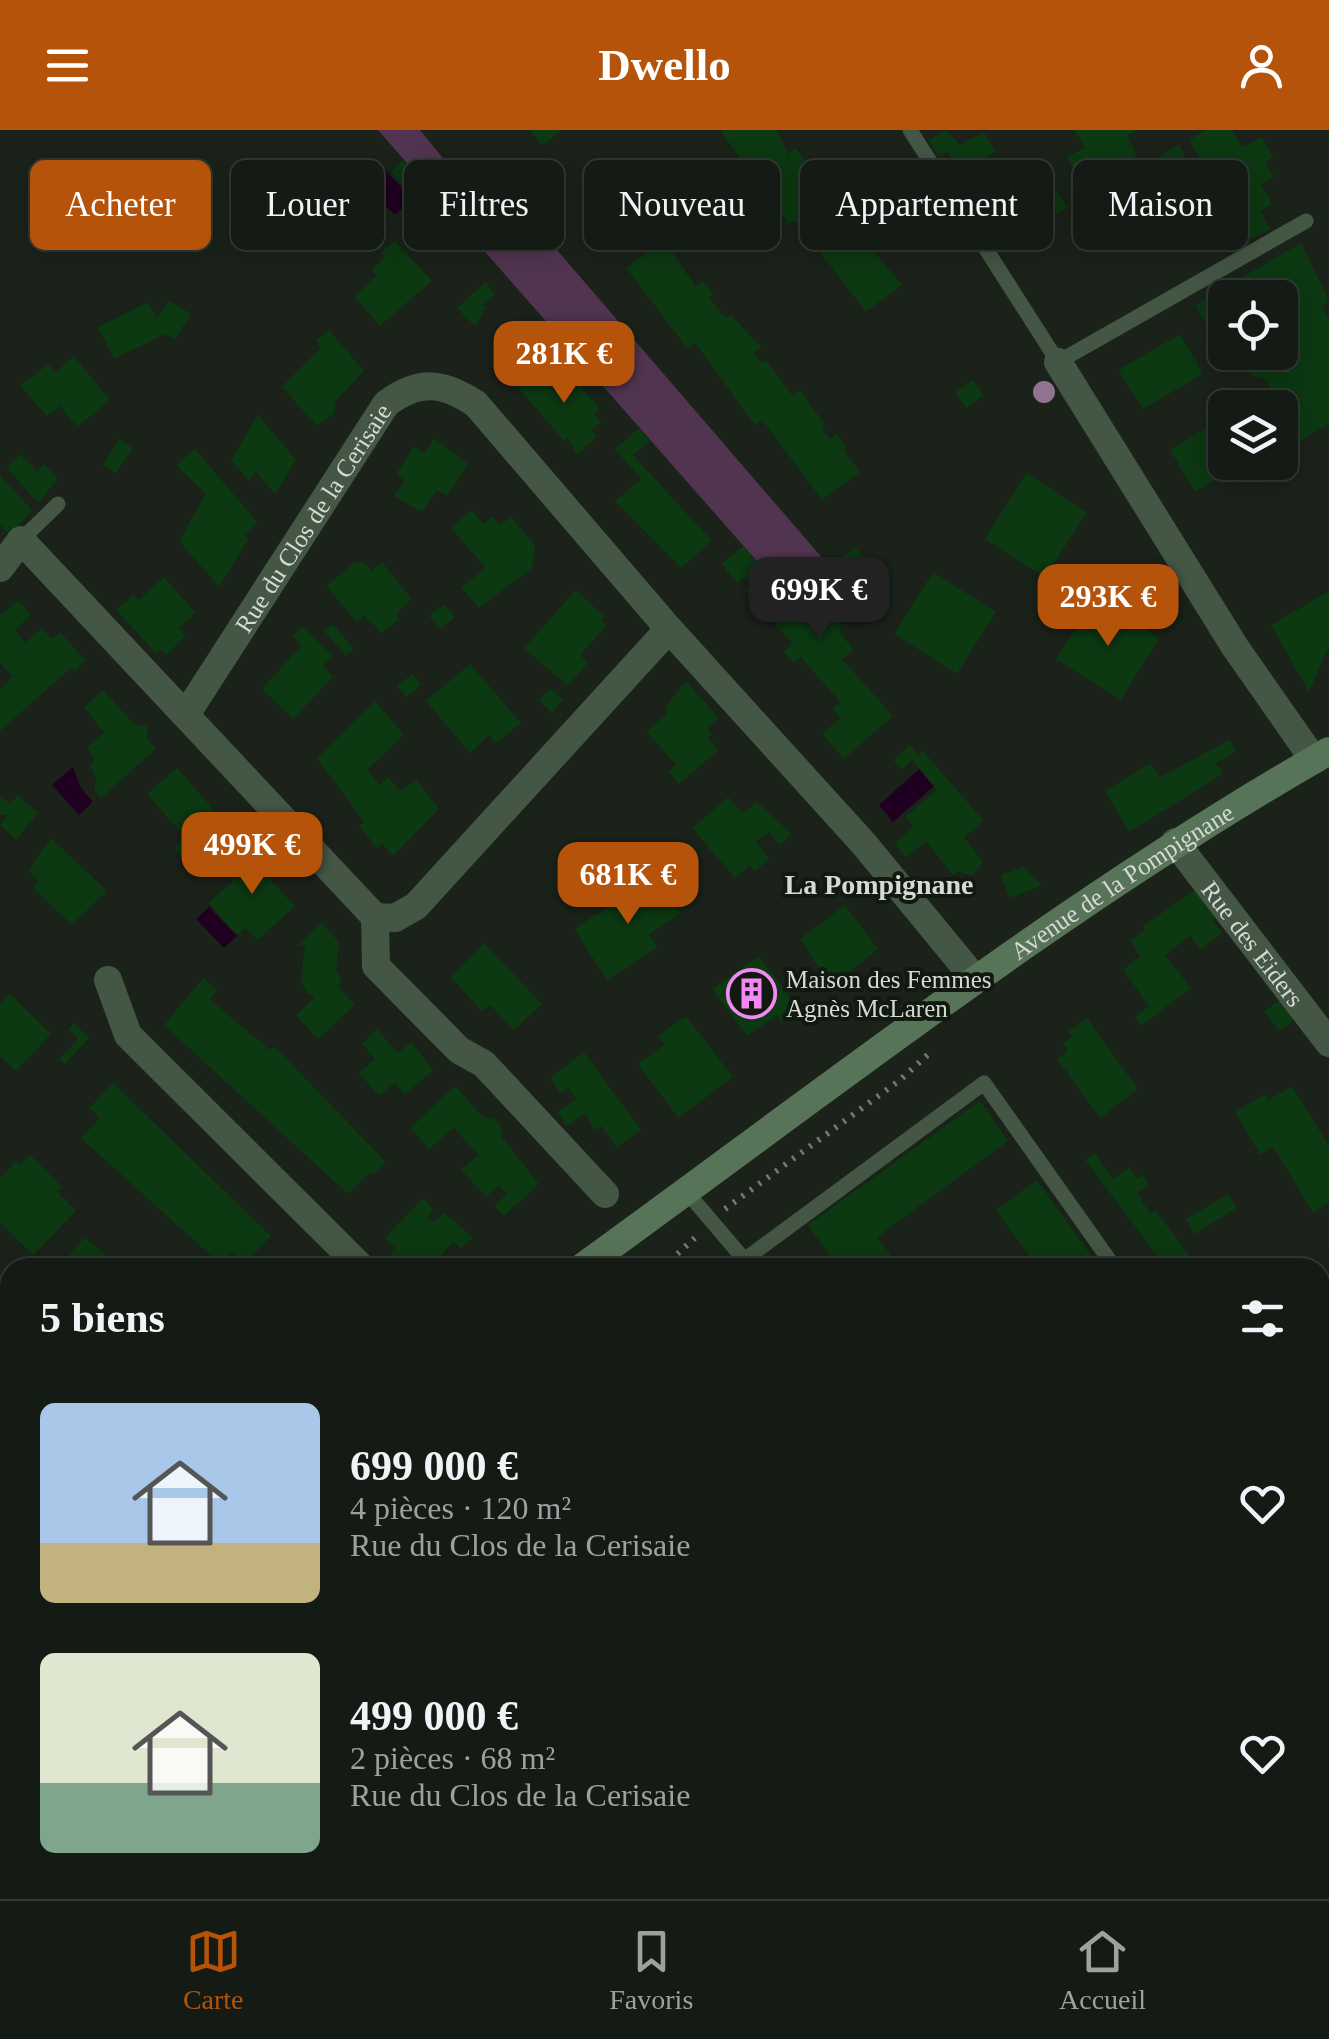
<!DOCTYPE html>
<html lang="fr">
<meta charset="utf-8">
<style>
body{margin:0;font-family:"Times New Roman",serif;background:#212722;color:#f1f3f6;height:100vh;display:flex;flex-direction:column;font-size:38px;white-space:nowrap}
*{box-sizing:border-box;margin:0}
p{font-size:32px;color:#9da1a0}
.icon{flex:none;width:55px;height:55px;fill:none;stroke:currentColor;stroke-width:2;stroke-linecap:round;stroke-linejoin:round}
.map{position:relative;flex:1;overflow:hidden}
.side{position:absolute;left:0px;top:1128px;width:1330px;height:642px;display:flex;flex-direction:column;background:#141a14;border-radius:30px 30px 0 0;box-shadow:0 5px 25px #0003,0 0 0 2px #333834}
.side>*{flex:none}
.hud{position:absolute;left:30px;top:30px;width:1270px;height:90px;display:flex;gap:20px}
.tools{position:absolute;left:1208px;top:150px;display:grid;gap:20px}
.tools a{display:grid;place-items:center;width:90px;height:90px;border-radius:15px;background:#141a14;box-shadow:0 5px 25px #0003,0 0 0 2px #333834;font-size:50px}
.price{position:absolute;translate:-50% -85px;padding:0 22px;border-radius:20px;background:#b45309;color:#fff;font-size:32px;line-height:65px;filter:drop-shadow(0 2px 5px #0008)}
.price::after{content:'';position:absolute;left:50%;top:60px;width:30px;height:22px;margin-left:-15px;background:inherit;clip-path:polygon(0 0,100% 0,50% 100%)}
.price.current{background:#222;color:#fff}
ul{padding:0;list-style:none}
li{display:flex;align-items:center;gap:30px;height:250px;padding:0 40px}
li span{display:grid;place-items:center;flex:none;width:280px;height:200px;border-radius:15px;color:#555}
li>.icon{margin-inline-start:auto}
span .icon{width:120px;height:120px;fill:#fffc;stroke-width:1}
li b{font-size:42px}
h2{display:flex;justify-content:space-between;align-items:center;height:120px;padding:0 40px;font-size:42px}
.pill{padding:0 35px;border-radius:15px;background:#141a14;box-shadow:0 5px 25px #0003,0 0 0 2px #333834;font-size:35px;line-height:90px}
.pill.current{background:#b45309;color:#fff}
header{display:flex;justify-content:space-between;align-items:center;height:130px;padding:0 40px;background:#b45309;color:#fff;font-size:45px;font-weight:800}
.dock{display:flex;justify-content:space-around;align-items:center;height:140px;border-top:2px solid #333834;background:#141a14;font-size:28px;color:#9da1a0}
.dock a{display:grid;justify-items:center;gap:5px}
.dock .current{color:#b45309}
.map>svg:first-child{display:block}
.green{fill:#513550}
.water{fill:#1f0020}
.building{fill:#0c3812}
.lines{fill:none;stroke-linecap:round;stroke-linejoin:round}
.path{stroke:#747b74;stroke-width:6;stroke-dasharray:2.5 8;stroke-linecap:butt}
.service{stroke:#445644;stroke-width:15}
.minor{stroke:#445644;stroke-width:28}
.secondary{stroke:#587458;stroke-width:28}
.tree{fill:#937392}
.labels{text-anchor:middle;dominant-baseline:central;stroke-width:8;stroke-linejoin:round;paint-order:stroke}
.street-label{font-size:25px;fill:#d4dad4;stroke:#111911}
.poi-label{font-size:25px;fill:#d4dad4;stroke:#111911;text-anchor:start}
.neighbourhood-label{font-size:28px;font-weight:bold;fill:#d4dad4;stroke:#111911}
</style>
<header><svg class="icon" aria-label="menu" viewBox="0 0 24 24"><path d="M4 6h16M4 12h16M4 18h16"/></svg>Dwello<svg class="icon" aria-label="person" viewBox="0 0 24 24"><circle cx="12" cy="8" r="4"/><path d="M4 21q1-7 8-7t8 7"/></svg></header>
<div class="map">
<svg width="1329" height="1769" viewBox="0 0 1329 1769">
<rect width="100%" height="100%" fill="#1a221a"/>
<path class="green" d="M378,0H420L515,117L538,98L830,437L808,454L805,486Z"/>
<path class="water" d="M376,30L412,69L395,85L358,48Z
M73,637L81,658L93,672L79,685L52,655Z
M919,639L934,656L893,692L879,675Z
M209,777L237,806L224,818L196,789Z"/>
<path class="building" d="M530,0H562L542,16Z
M724,0H777L788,24L796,18L805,31L802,34L826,67L834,61L860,96L864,94L872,106L865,111L902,155L866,182L796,91L789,94L721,2Z
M946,0L960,15L984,2L996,22L959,43L947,22L939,27L928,11Z
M1074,0H1138L1127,6L1137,25L1101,45L1097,39L1080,48L1067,27L1085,18Z
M1206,0H1231L1242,17L1262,7L1273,28L1265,32L1274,47L1261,54L1272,74L1260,81L1270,99L1224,122L1218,111L1225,107L1203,67L1194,71L1177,41L1171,45L1161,25L1179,15L1189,35L1200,29L1189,10Z
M403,30L439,72L426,82L391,41Z
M1051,50L1067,78L1007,109L986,72L1000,64L1006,76Z
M664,110L696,157L703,151L714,164L709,168L726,188L731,185L761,217L753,223L761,233L766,230L792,265L800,260L826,296L822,299L830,309L837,304L847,318L843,320L860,342L822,370L762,290L755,295L695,213L687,218L626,138Z
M395,111L432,151L380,196L354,166L377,146L372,139L384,127L381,122Z
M1301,113L1329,170L1323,178L1329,188V294L1287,319L1280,307V278H1268L1278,271L1266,250L1248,244L1254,222H1280V168H1225V222H1249L1229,234L1195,175Z
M486,152L495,164L482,175L486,178L475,196L457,178Z
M169,170L191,184L174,210L165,204L114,229L98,197L149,172L157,189Z
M329,200L364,241L336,270L334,284L317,296L282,257L321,218L316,210Z
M1180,204L1203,244L1143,279L1118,240Z
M74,226L110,270L77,297L60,276L47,286L20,256L48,234L55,243Z
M543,238L568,241L600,279L594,284L601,292L592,300L597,307L577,325L568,308L564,311L519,259Z
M973,250L984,265L966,278L955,262Z
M258,285L296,330L275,364L256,342L249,351L231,330Z
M1217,291L1225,304V332H1244L1195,362L1170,320Z
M639,298L650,311L633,325L712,411L681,438L615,371L641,349L615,319Z
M434,308L468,334L447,366L437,360L422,382L394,366L405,350L396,344L414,316L424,323Z
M119,309L133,318L116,343L103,335Z
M195,319L258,393L244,405L248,410L219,457L179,411L206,364L176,335Z
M21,324L37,342L44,334L58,349L38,373L6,337Z
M1026,343L1087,382L1045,448L985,409Z
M0,345L32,380L10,405L0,395Z
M471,380L484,394L492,387L500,395L511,387L535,415L532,438L479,478L461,457L486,438L451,398Z
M743,416L805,486L808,454L855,417L866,429L848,444L840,503L854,520L842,529L893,586L844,629L822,604L840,588L832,579L840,572L801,527L793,533L784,522L792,513L745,460L751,455L744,448L737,453L721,434Z
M363,432L372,440L382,432L412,469L396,484L400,489L381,503L365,485L357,492L326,456L354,433Z
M933,442L996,482L957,544L894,504Z
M164,447L196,483L179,498L186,506L166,525L160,519L156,523L116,480L133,465L139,470Z
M576,460L605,487L601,491L607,495L580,525L588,533L568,556L524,518Z
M1329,461V516L1309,562L1271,495Z
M1095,468L1159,508L1121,570L1056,529Z
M18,470L31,485L15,500L25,513L42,498L52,509L60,502L86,531L74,542L71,538L0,601V559L13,547L0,533V486Z
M444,474L455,487L441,499L429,486Z
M333,494L354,519L346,526L324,501Z
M302,496L333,526L323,536L333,547L293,589L262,559L301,516L293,506Z
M470,534L521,593L496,613L489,605L470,623L426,571Z
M412,544L421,555L407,567L397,556Z
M686,551L718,588L707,598L712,604L708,608L718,620L679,654L668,642L676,635L646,601L667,584L665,577Z
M550,558L563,570L552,583L539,571Z
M103,560L135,595H148L147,608L156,619L101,668L94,660L96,649L90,635L94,631L88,617L104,603L84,577Z
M375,571L404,605L367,640L379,655L388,647L400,661L416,649L439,679L393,726L382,713L377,718L359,696L364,692L317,628Z
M1230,610L1236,622L1216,633L1223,644L1129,702L1105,661L1150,633L1160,647Z
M910,615L918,625L923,621L984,691L964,707L983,732L972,746L959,741L953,745L926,712L906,728L894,713L913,697L906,686L937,660L912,630L902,640L893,630Z
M177,638L217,683L212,688L220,698L213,704L226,718L200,741L173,718L185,707L147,664Z
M0,665L10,674L18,665L38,683L16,710L0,695L8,686L0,684Z
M728,667L743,683L757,672L792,704L779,715L769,702L756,712L770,729L755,741L749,736L735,748L692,698Z
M51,708L107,761L72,795L33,758L39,751L28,741Z
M252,713L275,737L266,745L295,776L258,810L245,798L239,804L232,800L209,773L243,741L233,731Z
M1024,737L1042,756L1009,768L1001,745Z
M657,745L681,783L649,804L658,817L607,850L574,799Z
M1195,760L1217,787L1213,790L1222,803L1200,820L1190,806L1165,825L1191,858L1141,896L1135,887L1149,876L1123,840L1140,826L1130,811L1146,799L1143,796Z
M845,775L878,819L832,857L800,809Z
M322,793L339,812L336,841L341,849L339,858L355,875L318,909L296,885L315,867L307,863L301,849L305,816L297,815Z
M484,813L542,874L514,900L490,875L482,882L451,847Z
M759,826L799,879L782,892L777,885L747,906L712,859Z
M203,848L217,861L209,869L270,920L274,916L386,1032L374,1045L370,1042L348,1064L164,895Z
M10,864L51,904L16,941L0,926V874Z
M1280,870L1295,890L1279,901L1264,881Z
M686,886L733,947L678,988L638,934L664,915L658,906Z
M1087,888L1138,959L1100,988L1057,929L1068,921L1062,914L1072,907L1068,902Z
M74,893L89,908L65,934L59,929L78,909L68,899Z
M377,899L398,923L411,912L434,940L405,964L395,953L379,966L359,943L375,929L362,914Z
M584,922L641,1000L617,1017L601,996L594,1001L586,983L567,996L557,982L576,969L568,958L560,963L550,948Z
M113,953L271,1106L245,1133L232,1123L220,1134L81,1008L100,988L89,978Z
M455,956L483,987L494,988L501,996V1006L539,1054L504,1086L494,1076L507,1064L499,1055L486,1067L461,1040L478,1025L454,998L429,1019L410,998Z
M1292,956L1329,1016V1073L1313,1083L1273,1017L1260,1025L1235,982L1265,964L1268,970Z
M980,971L1008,1011L877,1107L896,1132L888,1138H838L808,1095Z
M1094,1023L1113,1049L1130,1037L1137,1048L1143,1045L1149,1055L1137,1062L1150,1084L1156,1081L1199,1138H1166L1085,1030Z
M30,1025L62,1057L57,1062L76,1081L33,1125L0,1093V1048L15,1032L20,1035Z
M1037,1050L1100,1138H1038L996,1080Z
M1228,1064L1237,1078L1194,1104L1186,1089Z
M423,1068L434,1080L427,1088L434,1092L444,1082L473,1108L461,1119L453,1112L429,1138H405L390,1124L395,1118L385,1108Z
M85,1107L117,1135L115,1138H70L64,1131Z
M10,1327V1383L0,1394V1338Z
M1329,1538V1614L1320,1621V1545Z
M4,1605L10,1616V1671L0,1676V1607Z
M1329,1740V1769H1299L1296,1760H1320V1743Z
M71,1760H134L140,1769H76Z
M253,1760H343L350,1769H259Z
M498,1760H538L546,1769H506Z
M750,1760H789L794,1769H754Z"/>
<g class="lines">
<path class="path" d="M725,1079L900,950L933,920
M541,1138L553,1129
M662,1138L698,1105
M0,1533L10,1528"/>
<path class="service" d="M910,0L1058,232L1306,91
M21,410L58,374
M686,1061L748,1134
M744,1130L984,953L1115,1138
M1320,1419L1329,1431
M1320,1470L1329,1462
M412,1760L418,1769"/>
<g class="minor">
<path d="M1058,232L1235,517L1314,630"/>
<path d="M0,438L21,410L375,787L376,836L459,920L484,934L605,1064"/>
<path id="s1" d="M187,583L386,274C419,249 443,252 476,274L669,499L864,714L975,849"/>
<path id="s2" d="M1175,712L1329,913"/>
<path d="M375,787L395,788L416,776L669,499"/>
<path d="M108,850L128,905L362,1138"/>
<path d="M0,1175L10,1185"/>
<path d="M1320,1668L1329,1661"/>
<path d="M844,1760L852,1769"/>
<path d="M1187,1769L1199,1760"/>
</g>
<g class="secondary">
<path id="s3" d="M581,1138C827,960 1065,772 1329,621"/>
<path d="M0,1496L10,1492"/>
</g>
</g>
<circle class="tree" cx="1044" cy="262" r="11"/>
<defs>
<symbol id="building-ring" viewBox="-11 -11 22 22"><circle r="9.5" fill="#111911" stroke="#f38af2" stroke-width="1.5"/><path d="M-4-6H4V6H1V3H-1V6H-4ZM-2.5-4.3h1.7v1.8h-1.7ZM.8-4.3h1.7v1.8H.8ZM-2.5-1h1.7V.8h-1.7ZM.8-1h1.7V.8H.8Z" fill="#f38af2"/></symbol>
</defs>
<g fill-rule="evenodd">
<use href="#building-ring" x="724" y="836" width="55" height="55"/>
</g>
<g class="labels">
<g class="street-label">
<text stroke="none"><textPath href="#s1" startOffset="232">Rue du Clos de la Cerisaie</textPath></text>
<text stroke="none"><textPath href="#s3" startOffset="665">Avenue de la Pompignane</textPath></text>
<text stroke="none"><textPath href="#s2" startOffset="128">Rue des Eiders</textPath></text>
</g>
<g class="poi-label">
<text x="786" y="849">Maison des Femmes<tspan x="786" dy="29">Agnès McLaren</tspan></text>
</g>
<g class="neighbourhood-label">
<text x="879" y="754">La Pompignane</text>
</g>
</g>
</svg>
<div class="tools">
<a><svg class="icon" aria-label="locate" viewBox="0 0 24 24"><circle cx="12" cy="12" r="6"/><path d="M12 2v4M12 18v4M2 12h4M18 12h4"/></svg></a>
<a><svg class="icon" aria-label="layers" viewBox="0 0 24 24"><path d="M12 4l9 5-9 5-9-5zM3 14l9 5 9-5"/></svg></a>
</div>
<b class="price" style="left:564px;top:276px">281K €</b>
<b class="price current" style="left:819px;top:512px">699K €</b>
<b class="price" style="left:1108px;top:519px">293K €</b>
<b class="price" style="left:252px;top:767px">499K €</b>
<b class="price" style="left:628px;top:797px">681K €</b>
<div class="hud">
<a class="pill current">Acheter</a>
<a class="pill">Louer</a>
<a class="pill">Filtres</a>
<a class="pill">Nouveau</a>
<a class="pill">Appartement</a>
<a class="pill">Maison</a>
</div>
<section class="side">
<h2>5 biens<svg class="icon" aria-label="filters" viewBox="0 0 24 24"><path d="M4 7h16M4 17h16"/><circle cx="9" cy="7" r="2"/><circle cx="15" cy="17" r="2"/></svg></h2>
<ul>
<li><span style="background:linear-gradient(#a9c7e8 70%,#c2b280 0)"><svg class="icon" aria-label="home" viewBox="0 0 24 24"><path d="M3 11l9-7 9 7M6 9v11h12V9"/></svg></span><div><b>699 000 €</b><p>4 pièces · 120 m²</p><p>Rue du Clos de la Cerisaie</p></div><svg class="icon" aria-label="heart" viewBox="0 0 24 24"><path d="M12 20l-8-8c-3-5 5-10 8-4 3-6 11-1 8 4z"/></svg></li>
<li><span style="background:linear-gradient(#dfe7d0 65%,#7fa58c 0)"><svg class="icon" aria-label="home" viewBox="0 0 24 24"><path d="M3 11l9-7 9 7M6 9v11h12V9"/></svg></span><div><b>499 000 €</b><p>2 pièces · 68 m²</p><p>Rue du Clos de la Cerisaie</p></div><svg class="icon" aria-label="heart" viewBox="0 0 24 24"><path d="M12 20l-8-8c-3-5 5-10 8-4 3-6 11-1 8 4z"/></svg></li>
</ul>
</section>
</div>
<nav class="dock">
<a class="current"><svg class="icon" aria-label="map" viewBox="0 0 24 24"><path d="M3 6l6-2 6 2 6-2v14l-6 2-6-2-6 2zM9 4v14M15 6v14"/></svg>Carte</a>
<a><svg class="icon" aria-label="saved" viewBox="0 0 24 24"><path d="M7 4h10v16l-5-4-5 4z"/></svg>Favoris</a>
<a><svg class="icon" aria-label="home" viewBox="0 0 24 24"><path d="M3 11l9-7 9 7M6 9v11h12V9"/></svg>Accueil</a>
</nav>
